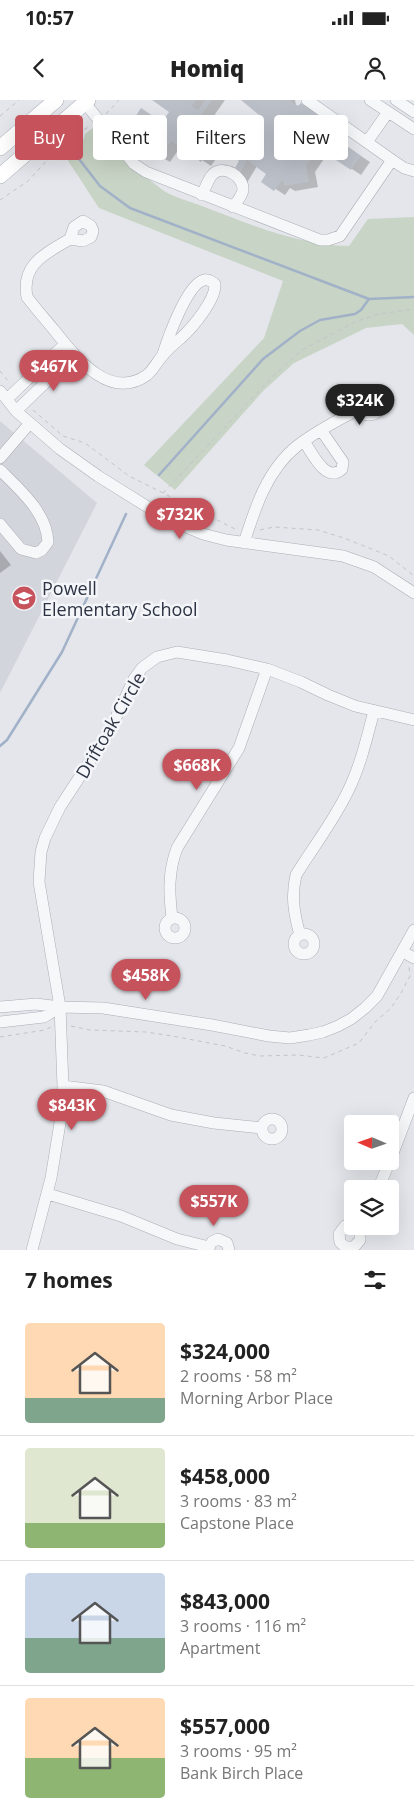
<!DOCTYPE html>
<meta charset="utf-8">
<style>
body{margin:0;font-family:"Open Sans",sans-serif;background:#f2f2f2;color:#222;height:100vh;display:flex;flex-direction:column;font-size:19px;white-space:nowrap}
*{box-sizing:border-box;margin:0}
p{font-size:16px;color:#767676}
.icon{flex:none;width:28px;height:28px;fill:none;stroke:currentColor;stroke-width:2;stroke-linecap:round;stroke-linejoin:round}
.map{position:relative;height:1150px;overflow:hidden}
.sheet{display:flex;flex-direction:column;background:#fff;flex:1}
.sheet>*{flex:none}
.top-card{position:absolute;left:15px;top:15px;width:385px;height:45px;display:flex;gap:10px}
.needle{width:32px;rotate:272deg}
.fabs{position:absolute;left:344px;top:1015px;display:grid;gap:10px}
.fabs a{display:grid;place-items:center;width:55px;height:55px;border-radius:5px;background:#fff;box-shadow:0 5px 20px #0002;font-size:25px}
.price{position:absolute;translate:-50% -42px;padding:0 11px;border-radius:18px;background:#c6525c;color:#fff;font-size:16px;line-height:32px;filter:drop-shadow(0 1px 2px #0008)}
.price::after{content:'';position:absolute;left:50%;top:30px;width:15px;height:11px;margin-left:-8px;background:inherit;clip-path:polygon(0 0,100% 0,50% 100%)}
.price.selected{background:#222;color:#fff}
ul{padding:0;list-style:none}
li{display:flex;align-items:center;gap:15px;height:125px;padding:0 25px}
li+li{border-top:1px solid #e0e0e0}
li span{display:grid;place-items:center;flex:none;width:140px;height:100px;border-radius:5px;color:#555}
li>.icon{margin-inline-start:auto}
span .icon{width:60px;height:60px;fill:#fffc;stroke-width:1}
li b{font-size:21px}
h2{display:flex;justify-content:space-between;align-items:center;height:60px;padding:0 25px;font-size:21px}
.tag{padding:0 18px;border-radius:5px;background:#fff;box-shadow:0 5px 20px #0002;font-size:18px;line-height:45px}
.tag.selected{background:#c6525c;color:#fff}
.status{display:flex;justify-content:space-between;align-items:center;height:35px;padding:0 25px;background:#fff;direction:ltr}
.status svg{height:14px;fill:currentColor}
header{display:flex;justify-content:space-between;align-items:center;height:65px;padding:0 25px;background:#fff;font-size:22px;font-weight:800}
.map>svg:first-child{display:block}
.built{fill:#d2d5dc}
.green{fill:#c8d4c5}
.shadow{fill:#0003}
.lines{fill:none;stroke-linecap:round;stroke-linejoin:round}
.stream{stroke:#a1b1c8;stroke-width:2.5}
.building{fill:#bbbfc7}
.minor-casing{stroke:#a9adb5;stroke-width:12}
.major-casing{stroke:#a4aab6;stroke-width:16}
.path{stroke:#c1c4c9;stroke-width:1;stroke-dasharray:4 4;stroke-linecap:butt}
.minor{stroke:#f6f7f9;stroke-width:11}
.major{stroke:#fff;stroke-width:15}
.labels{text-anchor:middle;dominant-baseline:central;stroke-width:5;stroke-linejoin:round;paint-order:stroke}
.poi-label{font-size:18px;fill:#2c3342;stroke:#f3f5f8;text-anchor:start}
.street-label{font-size:18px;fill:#2c3342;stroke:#f3f5f8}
</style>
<div class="status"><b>10:57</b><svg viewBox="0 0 49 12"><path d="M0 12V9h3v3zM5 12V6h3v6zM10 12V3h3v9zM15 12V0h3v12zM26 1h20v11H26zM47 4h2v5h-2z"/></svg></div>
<header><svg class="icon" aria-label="back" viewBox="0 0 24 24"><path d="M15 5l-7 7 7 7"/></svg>Homiq<svg class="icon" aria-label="person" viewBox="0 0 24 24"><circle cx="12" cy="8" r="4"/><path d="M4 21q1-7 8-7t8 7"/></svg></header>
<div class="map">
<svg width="414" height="1150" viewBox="0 0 414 1150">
<rect width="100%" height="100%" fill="#e4e6eb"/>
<path class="built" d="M0,321L97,403L0,593Z"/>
<path class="green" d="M94,27L99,30C118,51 137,71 160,88C171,97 189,101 202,106C249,124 298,145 349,146L368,119L414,117V235L402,224L366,228L294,263L264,290L175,390L144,365L264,238L283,181L99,108L65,56L74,41L84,39L85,34Z"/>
<path class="shadow" d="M154,0H225L211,20L235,36L234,37L248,47L253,40L261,15L243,0H295L296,5L310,10L343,32L337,40L370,62L361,75L328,53L315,72L318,87L295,91L290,88L285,95L263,81L268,73L257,66L245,86L234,69L241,61L223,49L211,66L181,46L170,62L160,56L132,24L162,23L171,11Z
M0,451L11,465L0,473Z"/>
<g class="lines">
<path class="stream" d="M79,59L100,86L130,108L369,199
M159,375L263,259L300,231L320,220L355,214L361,210L369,199L414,197
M0,646L7,640L62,552L126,414"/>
</g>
<path class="building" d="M152,0H196L192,6L198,10L205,0H212L202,14L227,29L226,31L247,46L251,40L245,35L259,15L241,0H289L298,6L301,3L334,26L329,33L361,56L351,70L318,48L306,66L309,82L284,86L283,79L274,91L261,82L266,74L247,60L235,82L226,75L232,66L235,68L239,61L214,43L201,62L171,41L160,57L121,30L128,20L132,22L141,8L162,22L169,12Z"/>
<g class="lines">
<defs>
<path id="minor" d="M307,0L392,60L404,68L414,71
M370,0L414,29
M396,0L414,12
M85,3L134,64L146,72L320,140H328L340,136L392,60
M367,42L388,12
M202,95C205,89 208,79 213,74C224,64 244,77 243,90C242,96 237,102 233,107
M83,121L91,126L93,131L91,137L83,141L70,139L74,127Z
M70,139C45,154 21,164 27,197C36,209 45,219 54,230C75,256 109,302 147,275C154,269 158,260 164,254C169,248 175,243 181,238C192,228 216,200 215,184C212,182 209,179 204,180C187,184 168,238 163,254
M0,291L16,311L60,349L98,376L167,419L203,434L226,440L343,456L374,467L414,493
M358 304a11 11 0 1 1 22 0a11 11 0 1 1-22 0Z
M7,299L65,244
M16,311L74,255
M304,341C312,353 326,384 342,369L343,362L321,330
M0,358L30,323
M0,370C20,390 47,413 48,442L42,450L36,453L21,449L0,424
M244,443C255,408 267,370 297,346C316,331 338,320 359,309
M165 828a10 10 0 1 1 20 0a10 10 0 1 1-20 0Z
M172,818C169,793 168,772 177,748L239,648L267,569
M294 844a10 10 0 1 1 20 0a10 10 0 1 1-20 0Z
M300,835C294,814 291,796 296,775C314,746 335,719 349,689C361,664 367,637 374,611
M403,852L414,858
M0,907L36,904L60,907L103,908L212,925L269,936L290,938L309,935L323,932L338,926L351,919L365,908L377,896L414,830
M0,922L44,917L60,907
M63,986L103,991L171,1015L214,1023L262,1028
M262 1029a10 10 0 1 1 20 0a10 10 0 1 1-20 0Z
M390,1061L414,998
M378,1089L390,1061
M48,1094L121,1116L177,1139L209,1147
M352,1126H345L339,1134L340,1142L345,1147H354L360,1140V1131L354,1126
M32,1150L51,1078L61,1017L63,986L60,907L39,782L41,752L45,738L60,707L109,632L134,579L142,568L157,557L177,552L227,560L267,569L301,582L328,595L355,606L414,620
M208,1150L212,1142L218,1139L227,1143L229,1150"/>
<path id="major" d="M0,48L56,0
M0,76L88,0"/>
</defs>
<use href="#minor" class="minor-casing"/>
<use href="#major" class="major-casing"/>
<path class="path" d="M106,14L119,0
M0,16L19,0
M0,100L28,81L52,55L63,50L71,36L91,26
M0,271L9,282
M33,310L63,336L85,343L129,376L237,430
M163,393L273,276L302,250L355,222L379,214L414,209
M260,430L274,427L318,430L344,438L389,456L414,476
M71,926L90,930L146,932L172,936L225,946L245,953L260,956L298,955L324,958L359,943L375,922L391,908L401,893L410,876L409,867
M0,937L45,930L51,927"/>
<use href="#minor" class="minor"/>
<use href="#major" class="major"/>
</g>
<defs>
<symbol id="school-disc" viewBox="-11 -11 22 22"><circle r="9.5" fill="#c6525c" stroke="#f3f5f8"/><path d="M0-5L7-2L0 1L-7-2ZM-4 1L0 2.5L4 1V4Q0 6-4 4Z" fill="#fff"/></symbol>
</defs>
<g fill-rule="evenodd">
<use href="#school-disc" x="10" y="484" width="28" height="28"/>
</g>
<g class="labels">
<g class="poi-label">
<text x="42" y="488">Powell<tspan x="42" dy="21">Elementary School</tspan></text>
</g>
<g class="street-label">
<text transform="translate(110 625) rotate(-60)">Driftoak Circle</text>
</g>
</g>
</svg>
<div class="fabs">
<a><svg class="needle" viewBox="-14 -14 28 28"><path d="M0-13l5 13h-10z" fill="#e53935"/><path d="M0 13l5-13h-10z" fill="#767676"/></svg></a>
<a><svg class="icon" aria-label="layers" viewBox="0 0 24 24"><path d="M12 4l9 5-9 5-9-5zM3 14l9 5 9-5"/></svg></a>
</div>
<b class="price" style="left:54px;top:292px">$467K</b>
<b class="price selected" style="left:360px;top:326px">$324K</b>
<b class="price" style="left:180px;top:440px">$732K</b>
<b class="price" style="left:197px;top:691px">$668K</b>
<b class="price" style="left:146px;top:901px">$458K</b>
<b class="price" style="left:72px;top:1031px">$843K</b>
<b class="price" style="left:214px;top:1127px">$557K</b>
<div class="top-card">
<a class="tag selected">Buy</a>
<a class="tag">Rent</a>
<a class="tag">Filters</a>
<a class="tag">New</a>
</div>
</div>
<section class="sheet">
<h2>7 homes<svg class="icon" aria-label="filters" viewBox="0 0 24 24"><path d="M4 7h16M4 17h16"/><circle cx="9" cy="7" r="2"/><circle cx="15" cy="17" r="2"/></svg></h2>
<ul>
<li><span style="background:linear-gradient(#ffd9b3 75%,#7fa58c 0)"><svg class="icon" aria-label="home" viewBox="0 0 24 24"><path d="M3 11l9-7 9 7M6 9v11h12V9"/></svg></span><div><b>$324,000</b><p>2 rooms · 58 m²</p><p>Morning Arbor Place</p></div></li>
<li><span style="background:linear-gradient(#dfe7d0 75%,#8fb573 0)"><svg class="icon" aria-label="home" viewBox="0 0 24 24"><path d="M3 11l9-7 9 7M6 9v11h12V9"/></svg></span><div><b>$458,000</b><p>3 rooms · 83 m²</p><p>Capstone Place</p></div></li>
<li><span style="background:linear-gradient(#c9d6e8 65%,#7fa58c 0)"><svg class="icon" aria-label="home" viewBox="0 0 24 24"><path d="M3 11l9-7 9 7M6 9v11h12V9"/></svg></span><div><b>$843,000</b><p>3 rooms · 116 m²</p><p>Apartment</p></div></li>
<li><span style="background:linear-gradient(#ffd9b3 60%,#8fb573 0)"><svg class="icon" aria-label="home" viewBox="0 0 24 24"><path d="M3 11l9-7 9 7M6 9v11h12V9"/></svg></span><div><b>$557,000</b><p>3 rooms · 95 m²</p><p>Bank Birch Place</p></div></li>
</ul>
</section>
